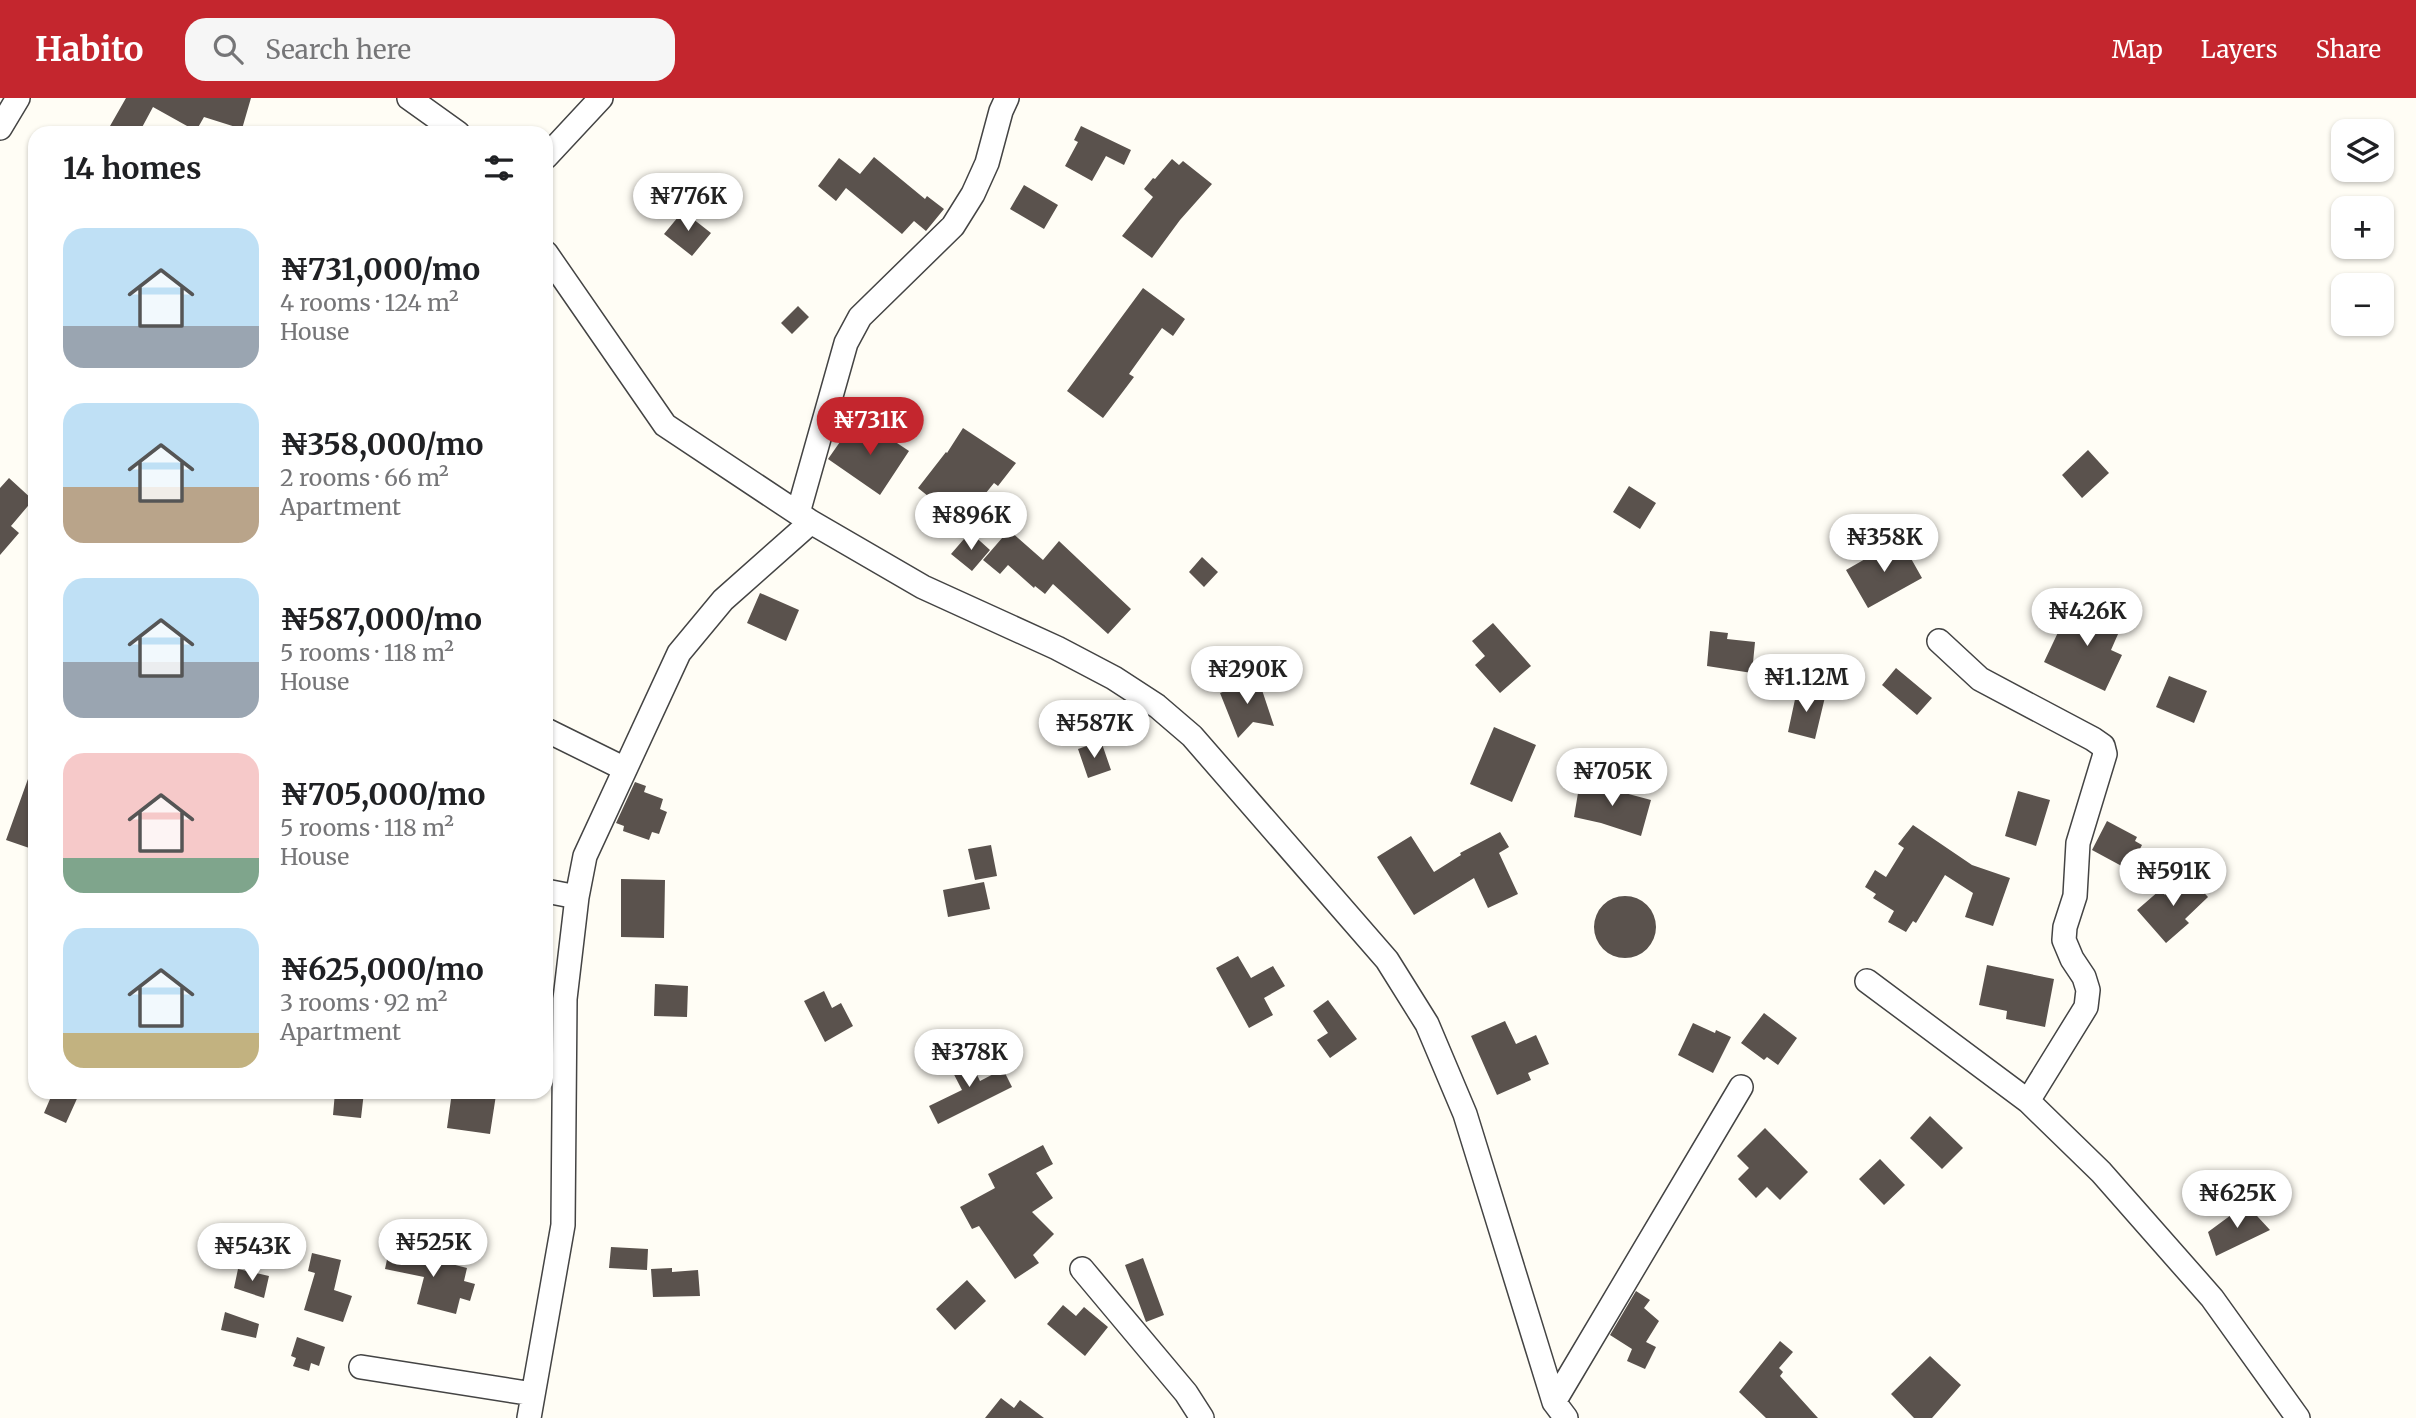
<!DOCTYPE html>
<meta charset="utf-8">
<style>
body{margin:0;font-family:Merriweather,serif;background:#f6f6f6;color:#202124;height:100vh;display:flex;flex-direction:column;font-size:26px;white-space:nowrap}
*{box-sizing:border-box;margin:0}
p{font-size:23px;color:#757577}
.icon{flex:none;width:38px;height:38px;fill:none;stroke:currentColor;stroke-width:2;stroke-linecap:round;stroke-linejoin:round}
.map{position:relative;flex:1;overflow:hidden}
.sheet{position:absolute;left:28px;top:28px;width:525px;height:973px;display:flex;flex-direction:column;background:#fff;border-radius:21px;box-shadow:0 2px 5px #0004}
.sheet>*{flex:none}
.buttons{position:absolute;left:2331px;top:21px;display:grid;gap:14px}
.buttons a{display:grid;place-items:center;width:63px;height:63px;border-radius:14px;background:#fff;box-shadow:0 2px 5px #0004;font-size:35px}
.price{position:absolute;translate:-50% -60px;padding:0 16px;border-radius:24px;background:#fff;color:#222;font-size:23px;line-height:46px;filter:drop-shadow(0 2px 4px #0008)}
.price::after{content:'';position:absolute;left:50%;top:42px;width:21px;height:16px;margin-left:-10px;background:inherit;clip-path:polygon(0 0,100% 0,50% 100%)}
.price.on{background:#c4262e;color:#fff}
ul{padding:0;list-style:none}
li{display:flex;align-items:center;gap:21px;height:175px;padding:0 35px}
li span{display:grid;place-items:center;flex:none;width:196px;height:140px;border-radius:21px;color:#555}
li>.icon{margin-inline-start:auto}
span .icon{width:84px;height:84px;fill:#fffc;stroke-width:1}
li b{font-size:30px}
h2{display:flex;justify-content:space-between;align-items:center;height:84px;padding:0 35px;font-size:30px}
header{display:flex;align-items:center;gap:42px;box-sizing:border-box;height:98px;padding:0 35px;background:#c4262e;color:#fff}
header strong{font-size:33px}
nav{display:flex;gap:38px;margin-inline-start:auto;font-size:24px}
.search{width:490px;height:63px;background:#f6f6f6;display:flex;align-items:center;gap:18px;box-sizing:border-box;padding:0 24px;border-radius:21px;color:#757577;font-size:26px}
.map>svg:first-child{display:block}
.building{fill:#5a524d}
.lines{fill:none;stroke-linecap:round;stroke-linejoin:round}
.street-casing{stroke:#444;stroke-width:26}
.street{stroke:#fff;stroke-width:23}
</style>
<header>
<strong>Habito</strong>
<div class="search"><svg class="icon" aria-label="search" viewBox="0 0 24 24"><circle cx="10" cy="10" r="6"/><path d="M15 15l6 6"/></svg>Search here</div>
<nav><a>Map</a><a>Layers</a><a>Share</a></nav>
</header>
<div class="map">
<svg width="2416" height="1320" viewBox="0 0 2416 1320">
<rect width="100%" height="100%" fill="#fffdf5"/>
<path class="building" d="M126,0H251L242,31L204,19L196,33L153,9L139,35H106Z
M1081,28L1131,52L1124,67L1106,58L1092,83L1065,68L1078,44L1074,42Z
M874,59L925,101L927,98L944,111L926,133L914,123L902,136L846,90L836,103L818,88L839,60L860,76Z
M1172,61L1179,67L1183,63L1212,86L1180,122L1152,160L1122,138L1153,99L1144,91L1153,80L1155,81Z
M1024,87L1058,107L1044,131L1010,111Z
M683,113L711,135L692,158L664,136Z
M1143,190L1185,221L1173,238L1162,230L1129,276L1134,279L1103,320L1067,293Z
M798,208L809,219L792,236L781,225Z
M864,323L909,353L880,397L828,361L842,341L849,345Z
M963,330L1016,365L998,388L994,385L965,421L947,407L944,411L918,390L946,354L947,355Z
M2088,352L2109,375L2082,400L2062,377Z
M9,380L33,402L11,428L19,435L0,457V390Z
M1629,388L1656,405L1640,431L1613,414Z
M1009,432L1043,462L1059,443L1131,511L1108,536L1053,486L1045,496L1035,488L1034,490L1008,467L1000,476L983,462Z
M970,434L990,452L972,473L951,456Z
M1900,441L1922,480L1868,510L1846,472Z
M1202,459L1218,474L1204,489L1189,474Z
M760,495L799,512L786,543L747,525Z
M2078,506L2122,527L2111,552L2122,557L2105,593L2044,564L2061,528L2067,531Z
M1493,525L1531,568L1500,595L1475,567L1485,558L1472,543Z
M1710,533L1728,535L1727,541L1755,544L1752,575L1707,568Z
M1896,570L1932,600L1917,617L1882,587Z
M2169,578L2207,593L2194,625L2156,609Z
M1258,580L1274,628L1253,624L1238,640L1220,595Z
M1797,592L1825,599L1815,641L1788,634Z
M1494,629L1536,647L1512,704L1470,686Z
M1101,643L1111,672L1088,680L1078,651Z
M33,667H35V752L6,742Z
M1580,683L1651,702L1641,738L1601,725L1574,719Z
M635,684L646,688L644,694L663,701L660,711L667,714L659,736L652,734L649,742L623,733L624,728L616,725Z
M2018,693L2050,702L2036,748L2005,738Z
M2107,723L2137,739L2135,743L2142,747L2129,772L2092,752Z
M1913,727L1972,767L2010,780L1993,828L1965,819L1973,795L1945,777L1916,825L1913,823L1906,834L1888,824L1894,813L1873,800L1876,796L1865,789L1875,772L1886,779L1904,750L1898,746Z
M1500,734L1509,749L1499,755L1518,796L1488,810L1474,780L1414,817L1377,759L1411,738L1434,774L1461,757L1460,755Z
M991,747L997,778L975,782L968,751Z
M2187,776L2208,799L2185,821L2189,825L2166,845L2137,812L2160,792L2165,797Z
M621,781L665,782L664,840L621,839Z
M984,784L990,811L948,819L943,792Z
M1594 829a31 31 0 1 1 62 0a31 31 0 1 1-62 0Z
M1238,858L1251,880L1273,868L1285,888L1264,900L1273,917L1249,930L1216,870Z
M1987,867L2054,881L2045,929L2006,921L2007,913L1979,907Z
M655,886L688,888L687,919L654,918Z
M824,893L832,910L841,905L853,928L825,944L804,903Z
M1328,902L1357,941L1330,960L1317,942L1328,935L1313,913Z
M1764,915L1797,940L1778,967L1767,959L1764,962L1741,945Z
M1505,923L1516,946L1536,937L1549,966L1528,975L1531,982L1497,997L1471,938Z
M1693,925L1715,935L1716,932L1731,939L1713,975L1678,957Z
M966,954L980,983L1003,971L1012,989L938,1026L929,1008L962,992L947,963Z
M53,994H80L66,1025L44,1015Z
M335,994H364L361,1020L333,1017Z
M452,994L496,997L490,1036L447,1030Z
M1930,1018L1963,1050L1942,1071L1910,1040Z
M1765,1030L1808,1074L1780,1102L1767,1089L1756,1100L1738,1081L1749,1070L1737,1058Z
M1043,1047L1053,1066L1036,1075L1053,1100L1032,1114L1054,1136L1033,1157L1039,1165L1015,1181L979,1128L972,1131L960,1109L995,1090L988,1076Z
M1880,1061L1905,1087L1884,1107L1859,1081Z
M2246,1106L2270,1132L2216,1158L2208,1134Z
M390,1147L406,1151L405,1154L467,1170L464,1183L475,1186L470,1203L460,1200L456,1216L417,1206L424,1179L385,1171Z
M611,1149L648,1151L647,1172L609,1170Z
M312,1155L341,1162L334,1192L352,1198L343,1224L304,1212L315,1175L308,1173Z
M1143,1160L1164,1217L1146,1224L1125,1167Z
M672,1170V1174L698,1172L700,1198L653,1199L651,1171Z
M238,1171L269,1178L264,1200L234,1190Z
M967,1182L986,1203L955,1232L936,1211Z
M1636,1193L1650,1202L1644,1210L1659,1223L1646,1244L1656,1249L1645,1271L1627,1263L1632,1251L1610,1237Z
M1063,1207L1076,1218L1084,1209L1108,1229L1085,1258L1047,1226Z
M225,1214L259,1226L256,1240L221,1232Z
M297,1239L325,1249L319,1268L311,1265L309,1273L293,1268L296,1260L291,1258Z
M1780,1243L1793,1254L1779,1270L1783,1274L1780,1278L1818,1320H1766L1739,1294Z
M1930,1258L1961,1287L1932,1320H1914L1891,1296Z
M1001,1300L1014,1310L1020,1302L1044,1320H985Z"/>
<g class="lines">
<defs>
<path id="street" d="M409,0L458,35
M0,30L18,0
M546,59L601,0
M546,155L665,327L811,424L923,489L1057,550L1114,580L1157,608L1192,638L1387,862L1427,926L1465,1016L1554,1304L1566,1320
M798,415L846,245L860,219L953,128L973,96L987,65L1001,13L1007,0
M1939,543L1980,581L2093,641L2103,648L2105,656L2078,745L2075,798L2065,829L2064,842L2072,861L2084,879L2088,892L2086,909L2028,1003
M546,632L625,671
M546,793L577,799
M1867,883L2028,1003L2101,1074L2212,1200L2298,1320
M1082,1171L1186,1295L1202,1320
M361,1269L533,1296
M1554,1304L1741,989
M529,1320L563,1127L565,901L577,799L585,758L679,555L723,502L811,424"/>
</defs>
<use href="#street" class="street-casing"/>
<use href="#street" class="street"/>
</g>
</svg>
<div class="buttons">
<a><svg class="icon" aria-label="layers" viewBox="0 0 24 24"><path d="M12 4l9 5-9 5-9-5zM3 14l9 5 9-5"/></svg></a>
<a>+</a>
<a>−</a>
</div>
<b class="price" style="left:688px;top:135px">₦776K</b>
<b class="price on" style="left:870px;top:359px">₦731K</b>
<b class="price" style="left:971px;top:454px">₦896K</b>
<b class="price" style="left:1884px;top:476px">₦358K</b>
<b class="price" style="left:2087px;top:550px">₦426K</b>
<b class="price" style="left:1247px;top:608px">₦290K</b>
<b class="price" style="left:1806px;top:616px">₦1.12M</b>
<b class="price" style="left:1094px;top:662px">₦587K</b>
<b class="price" style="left:1612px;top:710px">₦705K</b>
<b class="price" style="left:2173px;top:810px">₦591K</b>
<b class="price" style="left:969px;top:991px">₦378K</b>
<b class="price" style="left:2237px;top:1132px">₦625K</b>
<b class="price" style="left:433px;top:1181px">₦525K</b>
<b class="price" style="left:252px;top:1185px">₦543K</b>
<section class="sheet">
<h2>14 homes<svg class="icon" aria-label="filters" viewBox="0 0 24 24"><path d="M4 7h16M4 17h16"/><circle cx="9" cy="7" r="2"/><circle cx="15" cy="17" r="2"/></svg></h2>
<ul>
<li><span style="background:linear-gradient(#bfe0f5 70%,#9aa5b1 0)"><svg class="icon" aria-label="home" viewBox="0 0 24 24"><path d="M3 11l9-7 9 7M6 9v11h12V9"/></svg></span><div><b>₦731,000/mo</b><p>4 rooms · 124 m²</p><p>House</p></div></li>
<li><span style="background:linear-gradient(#bfe0f5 60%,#b9a48a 0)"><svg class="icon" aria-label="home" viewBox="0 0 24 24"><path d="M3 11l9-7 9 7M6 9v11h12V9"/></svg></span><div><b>₦358,000/mo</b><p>2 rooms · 66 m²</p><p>Apartment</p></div></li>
<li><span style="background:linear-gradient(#bfe0f5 60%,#9aa5b1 0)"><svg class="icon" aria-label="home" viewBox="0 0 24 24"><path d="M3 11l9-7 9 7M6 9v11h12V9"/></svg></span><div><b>₦587,000/mo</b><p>5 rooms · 118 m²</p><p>House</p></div></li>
<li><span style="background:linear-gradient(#f6c9c9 75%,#7fa58c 0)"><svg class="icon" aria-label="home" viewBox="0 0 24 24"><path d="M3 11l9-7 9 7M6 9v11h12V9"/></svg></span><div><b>₦705,000/mo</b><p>5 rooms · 118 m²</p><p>House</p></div></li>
<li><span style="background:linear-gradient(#bfe0f5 75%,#c2b280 0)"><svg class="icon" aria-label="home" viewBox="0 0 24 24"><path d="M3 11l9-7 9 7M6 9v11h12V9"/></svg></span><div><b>₦625,000/mo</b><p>3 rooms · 92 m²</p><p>Apartment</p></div></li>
</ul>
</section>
</div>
